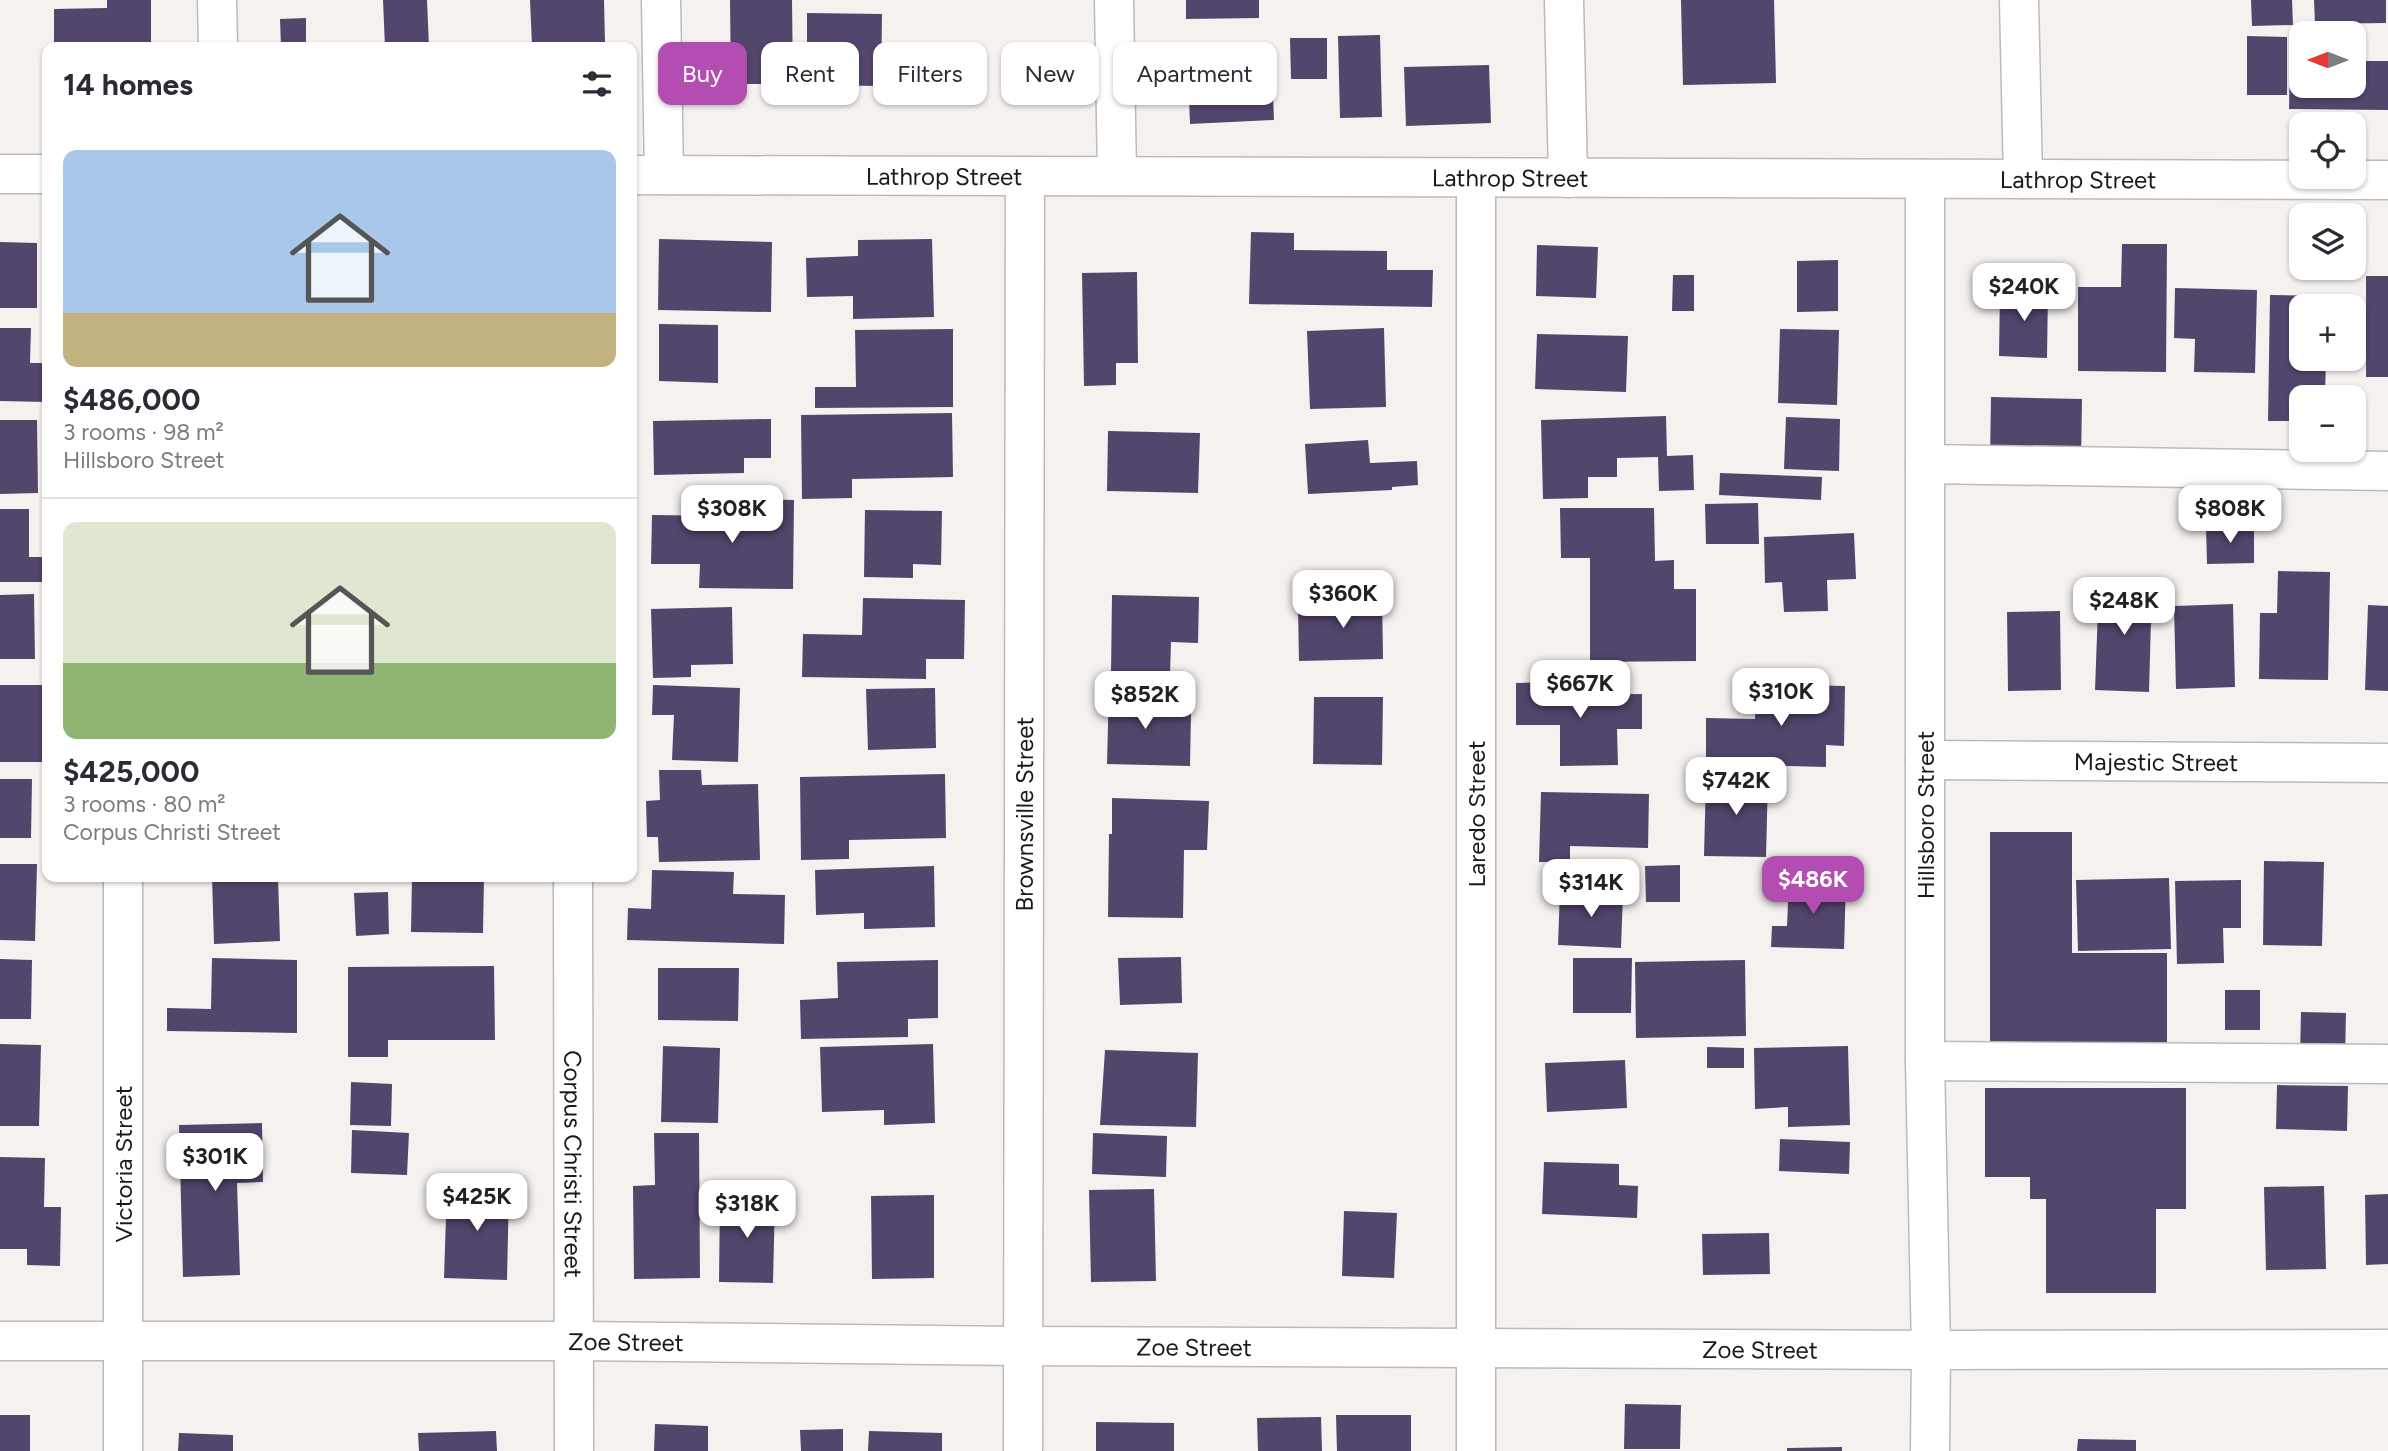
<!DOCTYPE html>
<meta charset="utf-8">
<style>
body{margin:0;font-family:Figtree,sans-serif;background:#f7f7f7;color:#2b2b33;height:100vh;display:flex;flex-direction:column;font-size:26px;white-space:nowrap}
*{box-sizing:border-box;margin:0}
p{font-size:23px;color:#7c7c81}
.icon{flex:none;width:38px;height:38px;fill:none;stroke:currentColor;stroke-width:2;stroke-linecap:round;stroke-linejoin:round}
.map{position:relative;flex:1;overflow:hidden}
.side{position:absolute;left:42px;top:42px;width:595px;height:840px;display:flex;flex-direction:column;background:#fff;border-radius:14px;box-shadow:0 2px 5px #0004}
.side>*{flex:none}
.guide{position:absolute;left:658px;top:42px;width:665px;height:63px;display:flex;gap:14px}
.needle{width:46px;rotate:270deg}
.fabs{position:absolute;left:2289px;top:21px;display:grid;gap:14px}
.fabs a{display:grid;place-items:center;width:77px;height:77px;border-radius:14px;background:#fff;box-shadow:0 2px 5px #0004;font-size:35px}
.price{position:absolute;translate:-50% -60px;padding:0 16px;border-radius:14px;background:#fff;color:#222;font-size:23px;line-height:46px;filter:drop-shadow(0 2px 4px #0008)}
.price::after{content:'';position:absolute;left:50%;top:42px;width:21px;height:16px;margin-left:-10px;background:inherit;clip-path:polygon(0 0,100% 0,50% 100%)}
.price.current{background:#b34db2;color:#fff}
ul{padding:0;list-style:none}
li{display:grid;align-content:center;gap:14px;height:371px;padding:0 21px}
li+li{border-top:2px solid #e1e1e2}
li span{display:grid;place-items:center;height:217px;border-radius:14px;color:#555}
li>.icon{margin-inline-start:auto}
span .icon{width:126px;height:126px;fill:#fffc;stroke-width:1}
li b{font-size:30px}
h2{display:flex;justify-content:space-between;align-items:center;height:84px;padding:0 21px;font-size:30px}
.tag{padding:0 24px;border-radius:14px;background:#fff;box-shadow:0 2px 5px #0004;font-size:24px;line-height:63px}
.tag.current{background:#b34db2;color:#fff}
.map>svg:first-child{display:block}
.building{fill:#53466d}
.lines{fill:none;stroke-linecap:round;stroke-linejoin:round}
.minor-casing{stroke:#bdbab7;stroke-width:41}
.minor{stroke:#fff;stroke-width:38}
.labels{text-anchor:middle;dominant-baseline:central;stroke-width:7;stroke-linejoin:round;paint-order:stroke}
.street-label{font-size:24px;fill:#1b1a19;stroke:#fff}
</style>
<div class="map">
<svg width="2388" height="1451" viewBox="0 0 2388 1451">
<rect width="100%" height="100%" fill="#f4f1ef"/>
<path class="building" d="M107,0H151V47H54V9L107,8Z
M383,0H427L429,47H385Z
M530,0H604L605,43L532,45Z
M730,0H792L793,84H731Z
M1186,0H1259V18L1186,19Z
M1681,0H1774L1776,83L1683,85Z
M2251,0H2292L2293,25L2252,26Z
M2314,0H2386V23L2315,24Z
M807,13L882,14L881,86L807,85Z
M306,18V47H281L280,19Z
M1380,35L1382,117L1340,118L1338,36Z
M2247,36L2287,37V95H2247Z
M1290,38H1327V79H1291Z
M2290,60H2301V86H2354V61H2388V110L2289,109Z
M1489,65L1491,123L1406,126L1404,67Z
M1272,70L1274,120L1190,124L1188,73Z
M1251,232L1294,233V250L1387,251V270H1433L1432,307L1249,304Z
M659,239L772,242L771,312L658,310Z
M932,239L934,317L853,319V296L807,297L806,258L858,256V240Z
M0,242L37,243V308H0Z
M2122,244H2167L2166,372L2078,371V287H2121Z
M1537,245L1598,247L1596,298L1536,296Z
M1838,260V311L1797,312V261Z
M1137,272L1138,363H1116V385L1084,386L1082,273Z
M1673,275H1694V311H1672Z
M2366,276H2388V377H2366Z
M2000,288L2048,289L2047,358L1999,356Z
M2175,288L2257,290L2255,373L2194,372L2195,339L2174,338Z
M2270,295L2327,296V306H2301V359H2326L2325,394L2294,393L2293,421H2268Z
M659,324L718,325V383L659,381Z
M0,328H31L30,363H47V402L0,401Z
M1384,328L1386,407L1310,409L1307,331Z
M953,329V407L815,408V387H856L855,330Z
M1780,329L1839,330L1837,405L1778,403Z
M1537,334L1628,336L1626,392L1535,389Z
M1991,397L2082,399L2081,462L1990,460Z
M952,413L953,477L852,479V498L802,499L801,415Z
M1666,416L1667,456L1693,455L1694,490L1659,491L1658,457L1617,458V477H1588V498L1543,499L1541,420Z
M1786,417L1840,419L1839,471L1784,469Z
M771,419V458H744V473L654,475L653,421Z
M0,420H37L38,493L0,494Z
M1108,431L1200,433L1198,493L1107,491Z
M1368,440L1370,463L1417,461L1418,485L1392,487V490L1308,494L1305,444Z
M1720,473L1822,477L1821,500L1719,495Z
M727,499L794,500L793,589L699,588L700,564H651L652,515L727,516Z
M1758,503L1759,544H1706L1705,504Z
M1560,508H1654L1655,561L1674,560V589H1696V661L1590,662V558H1561Z
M0,509H29V557H47V582H0Z
M865,510L942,511L941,565L913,564V578L864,577Z
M2254,525V563L2207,564L2206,527Z
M1854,533L1856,579L1827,580L1828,611L1784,612L1782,582L1765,583L1764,537Z
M2278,571L2330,572L2328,680L2259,679L2260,613H2277Z
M2099,581L2152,583L2149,692L2095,690Z
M1382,592L1383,659L1299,661L1298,607L1348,605V593Z
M34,594L35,659H0V595Z
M1112,595L1199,597L1198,643L1171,642L1170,675L1111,673Z
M863,598L965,600L964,659H926V679L802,677L803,634L862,635Z
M2233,604L2235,687L2176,689L2174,606Z
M2368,605L2388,606V691L2365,690Z
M732,607L733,664L691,665V677L653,678L651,609Z
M2060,611L2061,690L2008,691L2007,612Z
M1568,682V695L1642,694V729H1617L1618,765L1560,766V725H1516V683Z
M1756,684L1845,686L1844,746L1826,745V767L1706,764V718L1755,719Z
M0,685H47V724H43V762H0Z
M653,685L740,688L738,762L672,760L674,715H652Z
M1109,686L1153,687L1152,712L1191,713L1190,766L1107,764Z
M935,688L936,748L868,750L866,689Z
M1314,697H1383L1382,765L1313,764Z
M659,770H701L702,785L758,784L760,860L659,862L658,837H647L646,801L660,800Z
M945,774L946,838L849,840V859L801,860L800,777Z
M1706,777L1768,778L1766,857L1704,856Z
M0,779H32L31,838H0Z
M1541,792L1649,794L1648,848L1570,846V862H1539Z
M1112,798L1209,801L1207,850H1184L1183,918L1108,917L1109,834H1112Z
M1990,832H2072V953H2167V1056H1990Z
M2264,861L2324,862L2322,946L2263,945Z
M0,864H37L35,941L0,940Z
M1680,865V902H1646L1645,866Z
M934,866L935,927L864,929V913L816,915L815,870Z
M652,870L734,872L733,894L785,895L784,944L627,940L628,908L651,909Z
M212,877H278L280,941L214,944Z
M412,877L484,878L483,933L411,932Z
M2169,878L2171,949L2078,951L2076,880Z
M1789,879L1846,881L1844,949L1771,947L1772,926H1787Z
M2241,880V928H2223L2224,963L2177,964L2175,881Z
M1560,890L1623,893L1621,948L1558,945Z
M388,892L389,934L356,936L354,893Z
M1181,957L1182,1003L1120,1005L1118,958Z
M212,958L297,960V1033L167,1031V1008L211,1009Z
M1573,958H1632L1631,1013H1573Z
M0,959L32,960L31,1019H0Z
M938,960V1018L908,1019V1037L801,1039L800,1000L838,998L837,962Z
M1745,960L1746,1036L1636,1038L1635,962Z
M494,966L495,1040H388V1057H348V967Z
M658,968H739L738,1021L658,1020Z
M2225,990H2260V1030H2225Z
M2301,1012L2346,1013L2345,1057L2300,1056Z
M0,1044L41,1045L39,1126H0Z
M933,1044L935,1123L884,1125V1110L822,1112L820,1047Z
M663,1046L720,1048L718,1123L661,1122Z
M1848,1046L1850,1125L1788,1127V1107L1755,1109L1754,1048Z
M1707,1047L1744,1048V1068H1707Z
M1105,1050L1198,1053L1196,1127L1100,1125Z
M1625,1060L1627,1108L1547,1112L1545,1063Z
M351,1082L392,1084L391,1126L350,1125Z
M2277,1085L2348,1086L2347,1131L2276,1129Z
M1985,1088H2186V1209H2156V1293H2046V1199H2030V1177H1985Z
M262,1123L263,1182L237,1183L240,1275L183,1277L179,1125Z
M352,1130L409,1133L407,1175L351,1173Z
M654,1133H699L700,1278L634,1279L633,1186L655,1185Z
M1093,1133L1167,1136L1166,1177L1092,1174Z
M1780,1139L1850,1142L1849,1174L1779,1171Z
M0,1157L45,1158L44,1207H61L60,1266L27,1265V1249H0Z
M1544,1162L1619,1164V1185L1638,1186L1637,1218L1542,1214Z
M447,1186L509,1188L507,1280L444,1278Z
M2324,1186L2326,1269L2266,1270L2264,1187Z
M1154,1189L1156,1281L1091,1282L1089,1190Z
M2388,1194V1264L2366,1265L2365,1195Z
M934,1195V1278L872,1279L871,1196Z
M720,1197L775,1198L773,1283L719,1282Z
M1344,1211L1397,1213L1394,1278L1342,1276Z
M1769,1233L1770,1274L1703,1275L1702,1234Z
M1625,1404L1681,1405L1680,1449H1624Z
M0,1415H30V1451H0Z
M1336,1415H1411V1451H1337Z
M1321,1417L1322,1451H1258L1257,1418Z
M1096,1422L1174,1423V1451H1096Z
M655,1424L708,1426V1451H654Z
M843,1429V1451H801L800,1430Z
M496,1431L497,1451H419L418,1433Z
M869,1431L942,1433V1451H868Z
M179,1433L233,1435V1451H178Z
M2078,1439L2136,1440V1451H2077Z
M1842,1447V1451H1787V1448Z"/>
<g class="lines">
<defs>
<g id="minor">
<path d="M217,0L218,47"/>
<path d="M661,0L664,175"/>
<path d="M1114,0L1117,176"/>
<path d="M1564,0L1568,178"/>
<path d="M2019,0L2023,179"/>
<path d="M0,174H47"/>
<path id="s1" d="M632,175L2388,180"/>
<path d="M1925,179V1061L1931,1350L1930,1451"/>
<path d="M1925,464L2388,471"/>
<path id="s2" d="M1925,760L2388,763"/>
<path d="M123,877V1451"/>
<path id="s3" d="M573,877L574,1451"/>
<path d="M1925,1061L2388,1064"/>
<path id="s4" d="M0,1341H574L1024,1346L1931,1350L2388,1349"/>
<path id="s5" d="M1023,1451L1025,176"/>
<path d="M1476,1451V178"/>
</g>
</defs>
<use href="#minor" class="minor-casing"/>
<use href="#minor" class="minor"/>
</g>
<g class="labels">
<g class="street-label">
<text stroke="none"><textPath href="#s1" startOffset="312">Lathrop Street</textPath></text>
<text stroke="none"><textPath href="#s1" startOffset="878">Lathrop Street</textPath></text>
<text stroke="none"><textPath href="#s1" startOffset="1446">Lathrop Street</textPath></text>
<text stroke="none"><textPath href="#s2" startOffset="231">Majestic Street</textPath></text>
<text stroke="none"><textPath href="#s5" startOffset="637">Brownsville Street</textPath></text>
<text transform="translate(1476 814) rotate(-90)">Laredo Street</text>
<text transform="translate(1925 815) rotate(-90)">Hillsboro Street</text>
<text transform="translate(123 1164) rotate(-90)">Victoria Street</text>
<text stroke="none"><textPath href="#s3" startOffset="287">Corpus Christi Street</textPath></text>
<text stroke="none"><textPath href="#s4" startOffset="626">Zoe Street</textPath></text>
<text stroke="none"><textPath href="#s4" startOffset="1194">Zoe Street</textPath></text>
<text stroke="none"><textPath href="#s4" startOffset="1760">Zoe Street</textPath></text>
</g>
</g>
</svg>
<div class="fabs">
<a><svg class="needle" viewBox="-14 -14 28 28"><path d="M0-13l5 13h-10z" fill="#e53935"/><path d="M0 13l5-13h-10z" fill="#7c7c81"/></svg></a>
<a><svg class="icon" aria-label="locate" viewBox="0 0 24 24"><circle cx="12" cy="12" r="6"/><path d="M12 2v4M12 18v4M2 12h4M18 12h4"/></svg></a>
<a><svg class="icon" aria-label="layers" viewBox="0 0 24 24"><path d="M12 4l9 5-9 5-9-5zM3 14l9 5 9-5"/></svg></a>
<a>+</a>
<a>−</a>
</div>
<b class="price" style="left:2024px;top:323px">$240K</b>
<b class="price" style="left:732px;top:545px">$308K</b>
<b class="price" style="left:2230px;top:545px">$808K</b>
<b class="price" style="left:1343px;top:630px">$360K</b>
<b class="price" style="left:2124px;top:637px">$248K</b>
<b class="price" style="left:1580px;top:720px">$667K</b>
<b class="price" style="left:1781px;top:728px">$310K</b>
<b class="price" style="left:1145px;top:731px">$852K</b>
<b class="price" style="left:1736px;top:817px">$742K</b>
<b class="price current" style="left:1813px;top:916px">$486K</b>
<b class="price" style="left:1591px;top:919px">$314K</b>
<b class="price" style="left:215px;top:1193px">$301K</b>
<b class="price" style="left:477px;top:1233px">$425K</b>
<b class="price" style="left:747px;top:1240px">$318K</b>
<div class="guide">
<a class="tag current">Buy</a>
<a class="tag">Rent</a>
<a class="tag">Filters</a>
<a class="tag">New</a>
<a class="tag">Apartment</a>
</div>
<section class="side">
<h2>14 homes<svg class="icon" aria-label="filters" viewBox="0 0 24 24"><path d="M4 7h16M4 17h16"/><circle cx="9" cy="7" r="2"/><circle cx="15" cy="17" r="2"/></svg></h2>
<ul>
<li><span style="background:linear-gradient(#a9c7e8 75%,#c2b280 0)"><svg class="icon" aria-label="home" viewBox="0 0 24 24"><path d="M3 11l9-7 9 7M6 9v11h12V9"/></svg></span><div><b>$486,000</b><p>3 rooms · 98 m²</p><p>Hillsboro Street</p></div></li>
<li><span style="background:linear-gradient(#dfe7d0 65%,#8fb573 0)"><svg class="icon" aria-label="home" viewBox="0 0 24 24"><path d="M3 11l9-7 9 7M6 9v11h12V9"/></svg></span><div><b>$425,000</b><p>3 rooms · 80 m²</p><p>Corpus Christi Street</p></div></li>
</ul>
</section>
</div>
